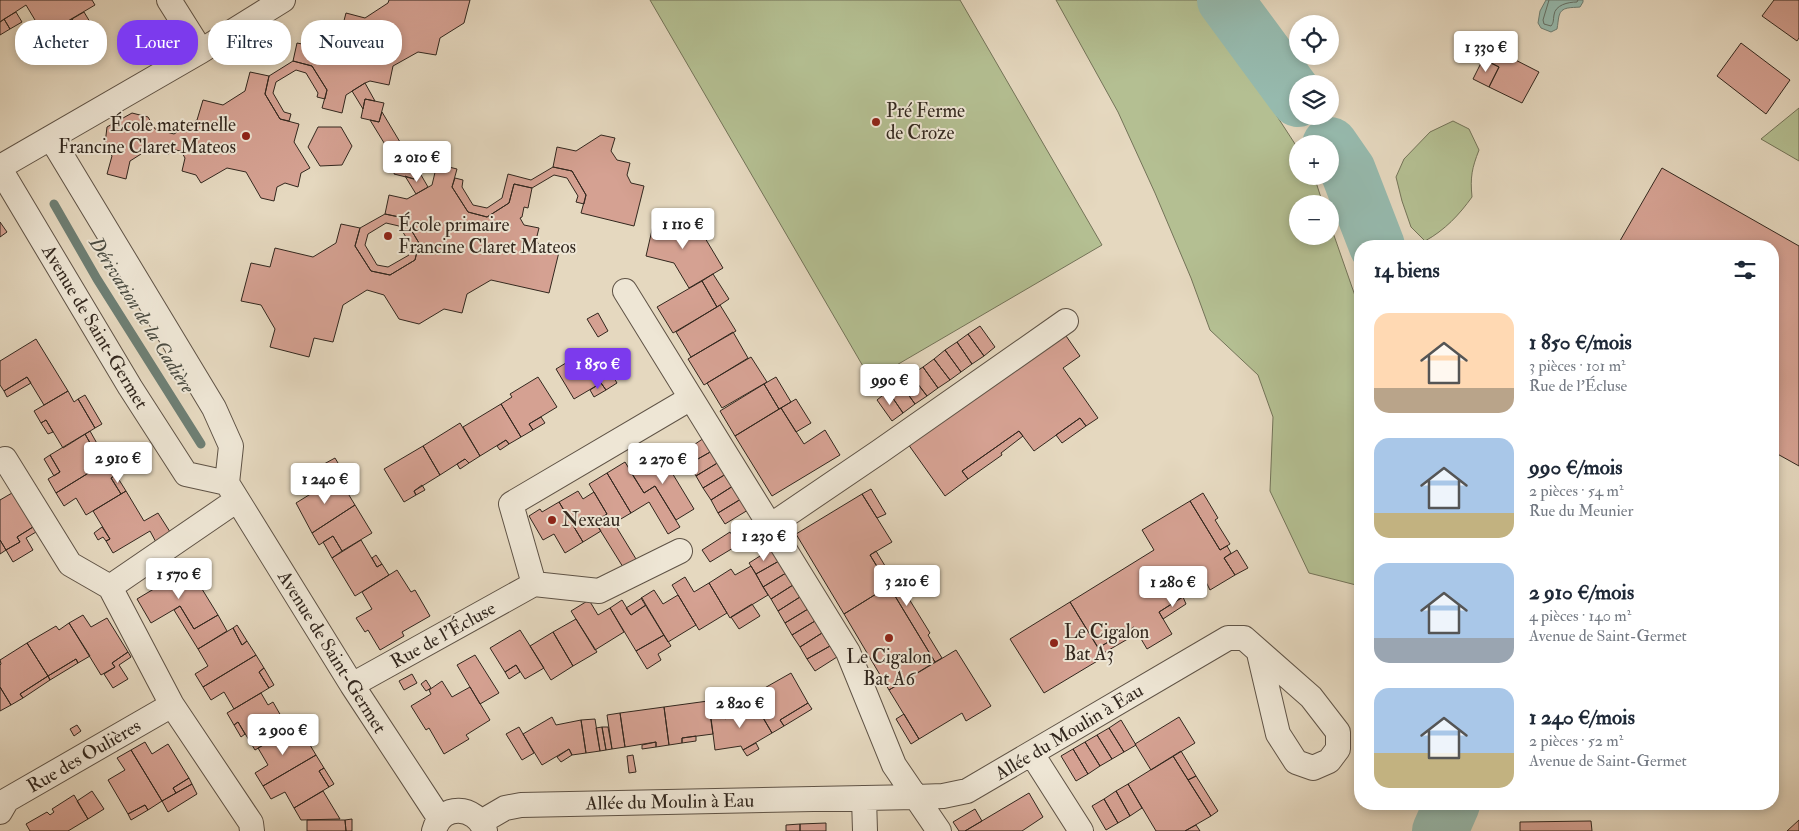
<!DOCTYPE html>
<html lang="fr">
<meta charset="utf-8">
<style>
body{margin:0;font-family:"IM FELL Double Pica",serif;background:#f2f2f3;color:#1f2937;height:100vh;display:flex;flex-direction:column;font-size:19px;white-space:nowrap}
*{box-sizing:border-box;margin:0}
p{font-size:16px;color:#747a83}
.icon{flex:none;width:28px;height:28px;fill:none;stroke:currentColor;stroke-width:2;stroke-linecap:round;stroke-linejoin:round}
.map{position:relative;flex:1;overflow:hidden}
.drawer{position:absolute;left:1354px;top:240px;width:425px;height:570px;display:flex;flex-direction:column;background:#fff;border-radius:20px;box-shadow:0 2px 8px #0003}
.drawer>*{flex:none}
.banner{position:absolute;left:15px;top:20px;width:475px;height:45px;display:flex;gap:10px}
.controls{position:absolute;left:1289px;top:15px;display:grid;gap:10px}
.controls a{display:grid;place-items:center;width:50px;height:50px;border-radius:50%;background:#fff;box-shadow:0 2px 8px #0003;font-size:25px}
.price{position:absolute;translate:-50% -42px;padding:0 11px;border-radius:5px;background:#fff;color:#222;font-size:16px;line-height:32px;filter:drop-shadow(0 1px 2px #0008)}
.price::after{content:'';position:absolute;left:50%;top:30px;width:15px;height:11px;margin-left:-8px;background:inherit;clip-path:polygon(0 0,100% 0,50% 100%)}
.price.active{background:#7c3aed;color:#fff}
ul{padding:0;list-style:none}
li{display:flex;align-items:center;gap:15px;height:125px;padding:0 20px}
li span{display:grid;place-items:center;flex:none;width:140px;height:100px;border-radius:15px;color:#555}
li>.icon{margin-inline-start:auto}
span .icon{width:60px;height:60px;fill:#fffc;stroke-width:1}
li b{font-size:21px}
h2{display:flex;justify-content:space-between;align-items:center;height:60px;padding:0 20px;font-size:21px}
.pill{padding:0 18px;border-radius:20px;background:#fff;box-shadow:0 2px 8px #0003;font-size:18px;line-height:45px}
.pill.active{background:#7c3aed;color:#fff}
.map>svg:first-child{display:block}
.green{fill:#b4bf92;stroke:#737358}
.water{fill:#96baae;stroke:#6e7f74}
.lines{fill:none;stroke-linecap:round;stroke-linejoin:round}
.shore{stroke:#647066;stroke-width:1}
.stream{stroke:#6e7f74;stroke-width:9}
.river{stroke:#96baae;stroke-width:56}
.building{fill:#d5a192;stroke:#32271e;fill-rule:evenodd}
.street-casing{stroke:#5f5346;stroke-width:26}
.street{stroke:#eee6d5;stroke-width:24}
.poi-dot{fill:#8f2418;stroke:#eee6d5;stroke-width:2}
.labels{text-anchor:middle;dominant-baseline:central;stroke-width:4;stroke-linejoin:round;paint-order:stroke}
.poi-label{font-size:19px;fill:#32271e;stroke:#eee6d5;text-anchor:start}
.street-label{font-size:19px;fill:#32271e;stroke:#eee6d5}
.water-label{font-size:20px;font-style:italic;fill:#4b4c42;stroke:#eee6d5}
</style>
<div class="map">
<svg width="1799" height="831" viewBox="0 0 1799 831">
<rect width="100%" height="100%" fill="#e5d8bf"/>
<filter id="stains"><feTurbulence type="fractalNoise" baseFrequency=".004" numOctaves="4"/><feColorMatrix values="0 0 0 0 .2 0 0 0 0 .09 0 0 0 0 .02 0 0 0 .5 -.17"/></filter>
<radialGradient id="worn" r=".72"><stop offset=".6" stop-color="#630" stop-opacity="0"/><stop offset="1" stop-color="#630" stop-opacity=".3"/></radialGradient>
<path class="green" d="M650,0H960L1102,245L871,380Z
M1056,0H1206L1230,44L1297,147L1298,176H1314L1323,204H1298V236H1330V224L1360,310V586L1309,573L1270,491L1273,417L1258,375L1210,330L1191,278L1155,193L1118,112Z
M1799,108V161L1761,139Z
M1453,121L1469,129L1479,150C1472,168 1470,177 1472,197C1459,215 1445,230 1425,241L1411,227L1402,201L1396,177L1404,159L1430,132Z"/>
<path class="water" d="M1546,0H1583V2L1580,7C1572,8 1561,6 1559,16C1558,20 1558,24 1557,29L1551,32L1541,28L1538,23L1540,11Z"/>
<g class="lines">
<path class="shore" d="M1549,0L1543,20L1544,24L1551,26C1554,22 1553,21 1554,15C1555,5 1568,2 1577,2L1578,0"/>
<path class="stream" d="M54,204L97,279L201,444"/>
<path class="river" d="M1225,0L1298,99
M1330,145L1348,171L1377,246
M1440,831L1452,804"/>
</g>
<path class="building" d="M0,0H92L95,5L44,35L26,5L0,22Z
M389,0H470L464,23L440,38L436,55L418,52L393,66L389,85L370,81L365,83L346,95L342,113L322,108L327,90L312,66L293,61L297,43L317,47L341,32L346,13L365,18L388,3Z
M1774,0H1799V38L1797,41L1762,16Z
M16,12L22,22L10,29L4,19Z
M84,12L90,22L78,29L72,19Z
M4,19L10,29L0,35V22Z
M72,19L83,40L71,46L58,27Z
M1741,43L1790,80L1766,114L1717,76Z
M1490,47L1539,72L1522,103L1489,87L1499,67L1483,59Z
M1483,59L1499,67L1489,87L1473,79Z
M293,61L312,66L327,90L325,99L317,97L318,93L306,73L296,70L276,82L273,93L284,112L291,114L289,121L280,119L265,94L269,76Z
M250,72L269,76L265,94L280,119L299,124L294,142L310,168L301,173L298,187L285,183L277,187L274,201L261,198L246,172L227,168L201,183L196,175L182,171L185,158L181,151L170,149L169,154L149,149L130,161L126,179L107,174L112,156L105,144L107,127L132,113L148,117L155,129L174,134L197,120L203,100L223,105L245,91Z
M365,83L375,101L365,99L363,109L352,91Z
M365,99L384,103L379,122L361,118Z
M382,112L409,157L399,154L397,164L370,120L379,122Z
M318,127H341L352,146L342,165L320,166L308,147Z
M601,135L615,138L611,151L617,160L630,163L627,175L631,183L644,186L634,226L581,213L586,195L572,171L553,167L557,147L576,151Z
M399,154L419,159L414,179L394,174Z
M437,164L457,169L452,187L468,212L487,217L509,203L514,184L532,188L528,208L524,207L522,217L520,218L524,225L539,228L536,240L541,248L559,252L549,293L491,280L467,294L462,313L444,309L419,324L399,319L384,295L367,290L343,305L333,342L314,338L309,357L270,347L275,329L261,305L241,301L251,263L270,267L275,248L313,257L336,243L341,224L360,228L355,246L371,271L390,275L415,260L419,243L404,218L385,214L389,195L407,199L432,185Z
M553,167L572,171L586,195L584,204L576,202L578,196L567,178L554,175L532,188L514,184L509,203L487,217L468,212L452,187L455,178L463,180L462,187L473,205L487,208L502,198L508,174L531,180Z
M417,168L428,187L416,194L405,176L414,179Z
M1662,168L1799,246V466L1772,451V246H1617Z
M385,214L404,218L419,243L415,260L390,275L371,271L355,246L360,228ZM386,223L399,226L411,245L409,255L388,267L377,265L365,245L368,234Z
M655,217L699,228L723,268L689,288L674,263L646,256Z
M0,222L7,232L0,237Z
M713,274L729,299L717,307L702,281Z
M702,281L717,307L673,333L657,307Z
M720,305L736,331L691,357L676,332Z
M598,313L608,331L598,337L587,319Z
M980,326L995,347L984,356L968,334Z
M733,332L748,358L704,385L688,359Z
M1064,333L1080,356L1063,368L1098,418L1086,426L1080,418L1034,451L1019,431L962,471L968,479L945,496L908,444Z
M968,334L984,356L972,364L957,342Z
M36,339L68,391L44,405L27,377L4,391L0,385V361Z
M957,342L972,364L961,372L945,350Z
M597,349L617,383L606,390L601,383L574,399L556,369L584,352L587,355Z
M945,350L961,372L950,380L934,359Z
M751,357L767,382L722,408L707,383Z
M934,359L950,380L938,388L923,367Z
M923,367L938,388L927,396L911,375Z
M911,375L927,396L915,404L900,383Z
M27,377L31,383L7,397L4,391Z
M538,377L557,407L529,424L533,430L521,437L501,404L512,397L510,394Z
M776,377L791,402L779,409L764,384Z
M601,383L606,390L594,397L590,390Z
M900,383L915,404L903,413L888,391Z
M764,384L779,409L735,436L720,411Z
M68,391L74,402L78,399L95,428L63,448L46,420L41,423L34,411Z
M888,391L903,413L892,421L877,400Z
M85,395L102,424L95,428L78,399Z
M796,399L811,423L796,432L781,408Z
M501,404L521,437L509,444L506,440L480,456L463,427Z
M781,408L804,444L825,430L840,455L772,496L735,436Z
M541,417L545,423L533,430L529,424Z
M1080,418L1086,426L1062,443L1056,435Z
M46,420L53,432L48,434L41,423Z
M460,423L480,456L469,463L465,459L440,475L423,446Z
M90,431L99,447L94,450L85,434Z
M1019,431L1023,436L1001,453L1002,455L968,479L962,471Z
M85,434L94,450L99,447L108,461L56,493L48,479L60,472L50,455Z
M704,438L712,451L689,464L682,453Z
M506,440L509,444L500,450L497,446Z
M423,446L440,475L414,491L416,495L404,502L384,469Z
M712,451L719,462L696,476L689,464Z
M660,453L694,509L676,520L655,486L644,493L630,471Z
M50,455L60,472L54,476L44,459Z
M335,458L341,468L329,475L324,464Z
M465,459L469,463L460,469L457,464Z
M108,461L116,475L111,478L121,494L86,515L76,498L64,506L56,493Z
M625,462L644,493L655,486L680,527L668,534L649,502L631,513L607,473Z
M719,462L726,474L703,488L696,476Z
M607,473L631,513L614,523L636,559L623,567L595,522L607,514L589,484Z
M726,474L733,486L711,500L703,488Z
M116,475L126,491L121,494L111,478Z
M338,477L355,505L312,533L296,503Z
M422,485L425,490L416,495L414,491Z
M733,486L741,499L718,513L711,500Z
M871,489L886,514L877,518L862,494Z
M126,491L144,521L158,513L172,535L157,544L150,531L113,553L106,541L110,539L93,511Z
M578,491L583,499L594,492L607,514L595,522L601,531L583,542L559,502Z
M12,493L33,527L17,537L20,542L6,550L0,540V500Z
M1203,493L1218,518L1215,520L1230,544L1220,550L1190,501Z
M862,494L892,542L870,555L889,586L844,614L796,534Z
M741,499L748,510L725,524L718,513Z
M1190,501L1220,550L1227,546L1231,553L1224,558L1235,575L1210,590L1206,582L1159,612L1172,634L1147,649L1134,627L1098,648L1070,602L1154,550L1142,530Z
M559,502L583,542L565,553L554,534L543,540L529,516L540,509L542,512Z
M355,505L372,533L342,551L333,536L319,545L312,533Z
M33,527L36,532L26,538L33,550L13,562L6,550L20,542L17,537Z
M102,527L110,539L106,541L103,537L98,540L94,533Z
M730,532L738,545L710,562L702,550Z
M333,536L342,551L332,558L323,542Z
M0,540L6,550L0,554Z
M361,540L377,567L382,564L389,575L355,596L332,558Z
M771,549L779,561L756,574L749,563Z
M1237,550L1248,568L1235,575L1224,558Z
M876,551L890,574L893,573L930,633L928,635L942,658L935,662L870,555Z
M376,555L382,564L377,567L372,558Z
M779,561L786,573L763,587L756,574Z
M751,566L768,595L730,618L709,583L731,569L735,575Z
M189,568L218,615L194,629L180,606L151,623L137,599Z
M397,570L411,592L415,590L430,616L402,632L404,636L380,650L368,630L365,632L356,618L372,609L362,592Z
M786,573L793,585L771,599L763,587Z
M685,577L694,592L709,583L727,613L699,630L672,585Z
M793,585L800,597L778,611L771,599Z
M889,586L935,662L889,690L844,614Z
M654,590L663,604L678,595L696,625L668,642L641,598Z
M800,597L808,609L785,623L778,611Z
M1183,597L1186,604L1163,619L1159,612Z
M642,598L646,605L631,615L626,608Z
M589,600L598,615L610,608L624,632L595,650L571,611Z
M622,600L631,615L646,605L664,635L636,651L610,608Z
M1070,602L1104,657L1044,693L1010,639Z
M752,604L760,616L739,629L731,617Z
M180,606L194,629L218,615L227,631L198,649L174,610Z
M808,609L815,621L792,635L785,623Z
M83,615L91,627L107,618L128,652L112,663L115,667L101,675L69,623Z
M576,619L597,652L573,666L553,632Z
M815,621L822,633L800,647L792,635Z
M69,623L90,656L78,663L76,659L48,676L27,643L56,626L59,630Z
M237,625L247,641L242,645L233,628Z
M1134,627L1138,633L1102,654L1098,648Z
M233,628L242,645L247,641L256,655L203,687L195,674L208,666L198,649Z
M520,630L544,668L525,679L516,665L505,672L490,648Z
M553,632L573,666L551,680L530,646Z
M822,633L830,646L807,659L800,647Z
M664,635L671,646L658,654L661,660L647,669L636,651Z
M27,643L48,676L20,694L23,698L11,705L0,687V665L1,664L0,660Z
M830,646L837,657L815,671L807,659Z
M956,650L991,706L966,721L962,713L919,739L889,690Z
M128,652L131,657L119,665L128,679L113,688L104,674L115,667L112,663Z
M256,655L264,668L259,672L269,688L234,709L224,692L211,700L203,687Z
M475,655L499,693L480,704L457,665Z
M76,659L78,663L50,680L48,676Z
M516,665L520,672L509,679L505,672Z
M264,668L274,685L269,688L259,672Z
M791,673L808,703L780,720L784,726L772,733L753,701L763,694L761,690Z
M412,674L417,683L404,690L399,681Z
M48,676L50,680L23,698L20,694Z
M426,680L431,688L426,691L421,684Z
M442,681L452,697L470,687L490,720L466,735L469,739L444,754L429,728L426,730L411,706L431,694L429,690Z
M0,687L11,705L0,711Z
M747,691L754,702L738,712L731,700Z
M261,693L268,705L273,702L289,730L255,750L238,722L234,725L227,713Z
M708,701L713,734L682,738V743L669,745L664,707Z
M754,702L772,733L743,750L741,746L715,750L711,718L723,716L725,719Z
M808,703L812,709L784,726L780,720Z
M664,707L669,745L656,747V742L625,747L620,713Z
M620,713L625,747L612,749L607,715Z
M904,714L919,739L911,744L896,719Z
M552,717L556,725L581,720L586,753L572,755L569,749L542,765L523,734Z
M1179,717L1195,743L1151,770L1135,744Z
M595,719L600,751L586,753L581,720Z
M1121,720L1136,745L1124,752L1109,728Z
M238,722L245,734L241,737L234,725Z
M77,725L81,731L74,736L70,729Z
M298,725L307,740L302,743L293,728Z
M519,727L534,753L522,760L506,734Z
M602,727H608L612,749L606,750Z
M602,727L606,750L600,751L596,728Z
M293,728L302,743L307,740L316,755L263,786L255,773L268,765L258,748Z
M1109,728L1124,752L1112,759L1097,735Z
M1097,735L1112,759L1100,766L1085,742Z
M696,736V741L682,743V738Z
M145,742L152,754L168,744L189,778L173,788L176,793L162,801L131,750Z
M656,742V747L642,749V745Z
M1085,742L1100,766L1088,774L1073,749Z
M756,743L759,749L747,756L743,750Z
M569,749L572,755L561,762L557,757Z
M1073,749L1088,774L1076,781L1061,756Z
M131,750L162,801L148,810L145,805L128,814L108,780L125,770L117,758Z
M1181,751L1196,776L1188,780L1173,756Z
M316,755L324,768L319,771L329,787L294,808L285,792L271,799L263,786Z
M633,755L636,772L629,773L627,756Z
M1173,756L1211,816L1185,831H1156L1128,784Z
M324,768L334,784L329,787L319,771Z
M1196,776L1218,811L1211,816L1188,780Z
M189,778L192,784L176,793L173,788Z
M192,784L197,794L168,812L162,801Z
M1128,784L1142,808L1130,816L1116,791Z
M92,791L104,809L88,819L77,801Z
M323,791L340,819L301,820L294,808Z
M1116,791L1130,816L1118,823L1104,799Z
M1029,793L1043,817L1022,831H965Z
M74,795L88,819L68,831H30L26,824L47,812L50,815L54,812L52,809Z
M1104,799L1118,823L1106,830L1092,806Z
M145,805L148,810L131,820L128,814Z
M975,809L982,821L965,831H959L953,822Z
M352,819V831H346L345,820Z
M307,820H345L346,831H307Z
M1799,820V831H1787Z
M1591,821L1592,831H1520V822Z
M826,823V831H800V824Z
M800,824V831H786V825Z
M1196,825L1200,831H1185Z"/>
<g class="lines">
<defs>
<path id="street" d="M169,0L201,51
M51,138L214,408L231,446L227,483L352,685L440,819
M0,167L201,51L283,0
M0,169L130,387L186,474L227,483
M625,291L848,652L894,765L939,831
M0,462L5,459L70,564L110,587L172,705L251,823L252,831
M770,526L879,452L1066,321
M534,584L599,591L680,551
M110,587L237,500
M352,685L534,584L511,504L691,398
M1032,754L1081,831
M864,798L865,831
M0,812L7,800L172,705
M481,822L505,808L521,805L916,797L943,796L967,791L1228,638H1244L1311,697L1338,732V749L1329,761L1313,768L1296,762L1278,734L1259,653
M434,831C441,803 476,805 485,831"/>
</defs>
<use href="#street" class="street-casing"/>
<use href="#street" class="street"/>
</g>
<g class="poi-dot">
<circle cx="876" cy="122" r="5"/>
<circle cx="246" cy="136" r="5"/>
<circle cx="388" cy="236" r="5"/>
<circle cx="552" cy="520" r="5"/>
<circle cx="889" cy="638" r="5"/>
<circle cx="1054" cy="643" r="5"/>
</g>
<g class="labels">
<g class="poi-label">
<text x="886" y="111">Pré Ferme<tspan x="886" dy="22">de Croze</tspan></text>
<text x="236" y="125" text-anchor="end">École maternelle<tspan x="236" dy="22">Francine Claret Mateos</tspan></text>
<text x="398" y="225">École primaire<tspan x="398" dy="22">Francine Claret Mateos</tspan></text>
<text x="562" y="520">Nexeau</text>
<text x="1064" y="632">Le Cigalon<tspan x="1064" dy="22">Bat A3</tspan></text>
<text x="889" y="657" text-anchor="middle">Le Cigalon<tspan x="889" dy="22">Bat A6</tspan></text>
</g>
<g class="street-label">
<text transform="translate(95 327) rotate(59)">Avenue de Saint-Germet</text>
<text transform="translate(443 635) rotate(-29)">Rue de l'Écluse</text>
<text transform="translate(332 652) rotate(58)">Avenue de Saint-Germet</text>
<text transform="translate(1069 732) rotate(-31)">Allée du Moulin à Eau</text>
<text transform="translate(84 756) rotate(-30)">Rue des Oulières</text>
<text transform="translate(670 802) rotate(-1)">Allée du Moulin à Eau</text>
</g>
<g class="water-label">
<text transform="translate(142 315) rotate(58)">Dérivation de la Cadière</text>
</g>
</g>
<rect width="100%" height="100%" filter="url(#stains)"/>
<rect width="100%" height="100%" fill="url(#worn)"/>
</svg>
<div class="controls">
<a><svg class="icon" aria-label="locate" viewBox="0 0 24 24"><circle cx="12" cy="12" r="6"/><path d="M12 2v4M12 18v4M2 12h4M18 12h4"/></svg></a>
<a><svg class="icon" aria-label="layers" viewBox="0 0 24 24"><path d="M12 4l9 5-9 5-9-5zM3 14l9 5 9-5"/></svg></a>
<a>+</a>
<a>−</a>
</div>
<b class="price" style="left:1486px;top:73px">1 330 €</b>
<b class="price" style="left:417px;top:183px">2 010 €</b>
<b class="price" style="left:683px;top:250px">1 110 €</b>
<b class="price active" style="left:598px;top:390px">1 850 €</b>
<b class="price" style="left:890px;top:406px">990 €</b>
<b class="price" style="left:118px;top:484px">2 910 €</b>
<b class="price" style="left:663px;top:485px">2 270 €</b>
<b class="price" style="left:325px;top:505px">1 240 €</b>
<b class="price" style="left:764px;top:562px">1 230 €</b>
<b class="price" style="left:179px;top:600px">1 570 €</b>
<b class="price" style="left:907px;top:607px">3 210 €</b>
<b class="price" style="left:1173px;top:608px">1 280 €</b>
<b class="price" style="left:740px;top:729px">2 820 €</b>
<b class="price" style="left:283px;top:756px">2 900 €</b>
<div class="banner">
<a class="pill">Acheter</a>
<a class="pill active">Louer</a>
<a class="pill">Filtres</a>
<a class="pill">Nouveau</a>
</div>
<section class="drawer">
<h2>14 biens<svg class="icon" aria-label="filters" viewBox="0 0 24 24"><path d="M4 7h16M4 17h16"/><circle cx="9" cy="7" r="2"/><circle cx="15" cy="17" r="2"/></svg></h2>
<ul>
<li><span style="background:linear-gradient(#ffd9b3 75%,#b9a48a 0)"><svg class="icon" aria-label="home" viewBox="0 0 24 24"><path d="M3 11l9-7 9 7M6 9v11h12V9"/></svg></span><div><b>1 850 €/mois</b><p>3 pièces · 101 m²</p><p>Rue de l'Écluse</p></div></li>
<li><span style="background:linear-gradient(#a9c7e8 75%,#c2b280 0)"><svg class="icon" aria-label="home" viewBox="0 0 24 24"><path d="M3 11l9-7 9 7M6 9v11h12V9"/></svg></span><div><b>990 €/mois</b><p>2 pièces · 54 m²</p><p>Rue du Meunier</p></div></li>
<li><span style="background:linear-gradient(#a9c7e8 75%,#9aa5b1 0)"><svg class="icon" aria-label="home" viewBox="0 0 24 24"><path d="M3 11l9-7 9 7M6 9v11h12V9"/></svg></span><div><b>2 910 €/mois</b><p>4 pièces · 140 m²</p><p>Avenue de Saint-Germet</p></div></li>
<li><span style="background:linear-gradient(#a9c7e8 65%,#c2b280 0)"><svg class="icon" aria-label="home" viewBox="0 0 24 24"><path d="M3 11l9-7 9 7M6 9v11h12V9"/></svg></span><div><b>1 240 €/mois</b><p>2 pièces · 52 m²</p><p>Avenue de Saint-Germet</p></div></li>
</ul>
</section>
</div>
